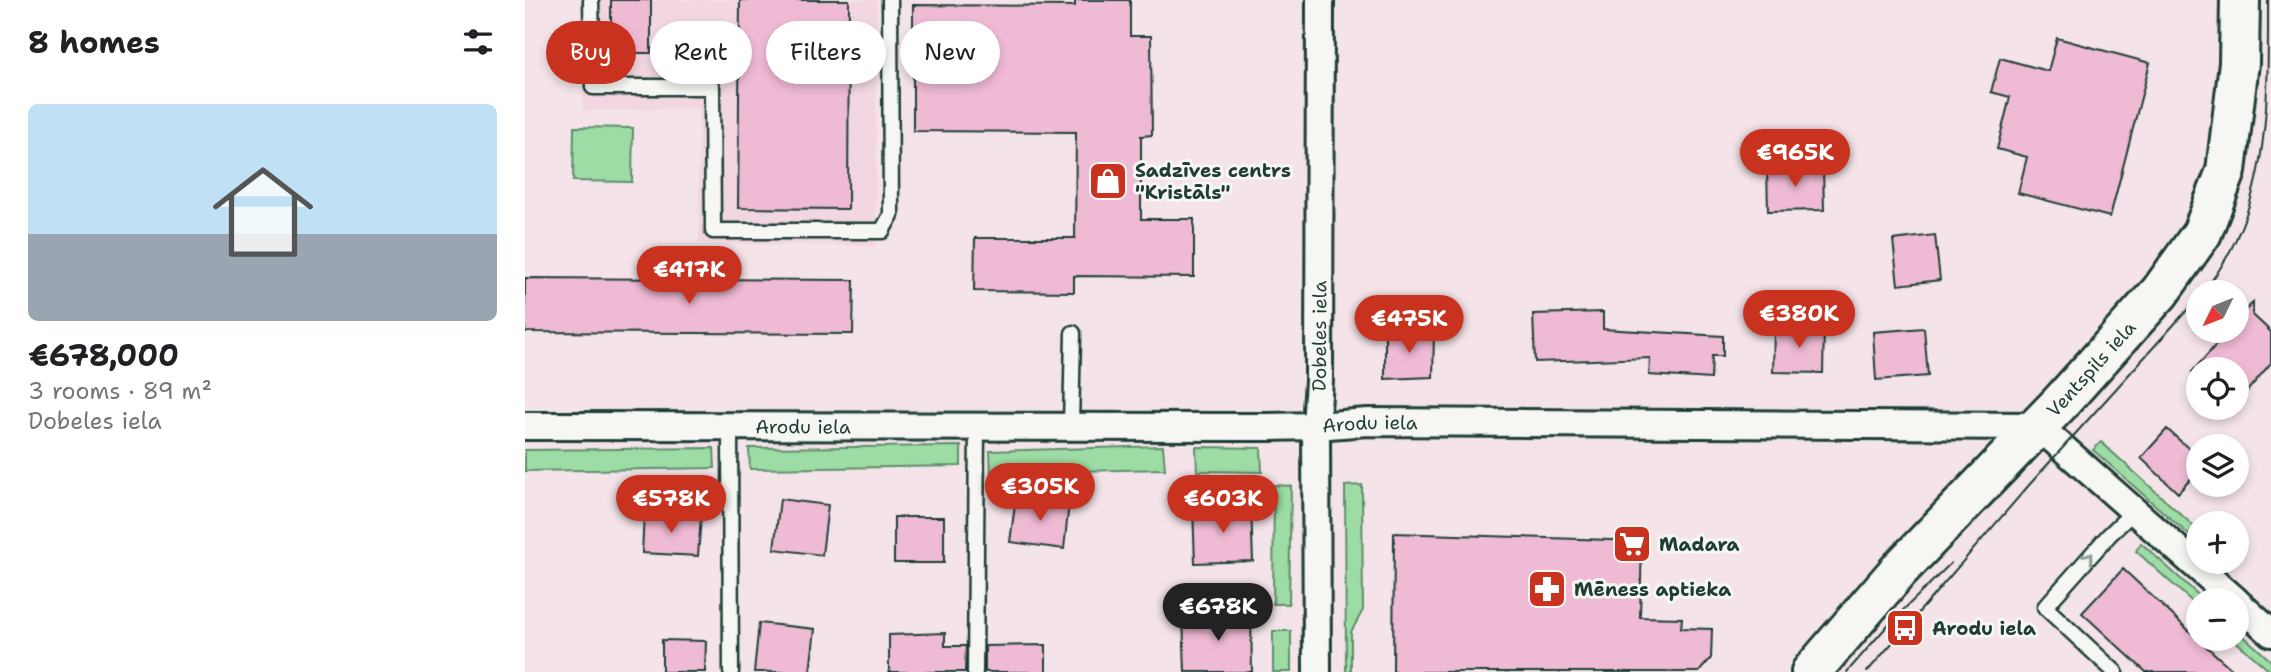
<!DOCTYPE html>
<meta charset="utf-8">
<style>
body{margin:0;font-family:"Shantell Sans",sans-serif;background:#f2f2f2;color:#202124;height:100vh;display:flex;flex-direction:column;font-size:26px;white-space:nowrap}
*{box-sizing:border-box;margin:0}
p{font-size:23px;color:#757577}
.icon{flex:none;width:38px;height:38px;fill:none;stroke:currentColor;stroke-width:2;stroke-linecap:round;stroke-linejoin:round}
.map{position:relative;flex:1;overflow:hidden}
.drawer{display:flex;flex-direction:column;background:#fff;width:525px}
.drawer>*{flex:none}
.top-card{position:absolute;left:21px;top:21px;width:665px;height:63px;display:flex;gap:14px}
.needle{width:46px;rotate:227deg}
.controls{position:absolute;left:1661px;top:280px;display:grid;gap:14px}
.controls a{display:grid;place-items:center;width:63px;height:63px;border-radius:50%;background:#fff;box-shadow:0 4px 10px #0003;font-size:35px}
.price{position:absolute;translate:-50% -60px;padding:0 16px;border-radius:24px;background:#c8321e;color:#fff;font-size:23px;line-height:46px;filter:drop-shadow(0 2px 4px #0008)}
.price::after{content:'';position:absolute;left:50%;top:42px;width:21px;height:16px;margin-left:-10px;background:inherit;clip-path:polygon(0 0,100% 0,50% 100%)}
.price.current{background:#222;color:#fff}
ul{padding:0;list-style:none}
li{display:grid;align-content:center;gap:14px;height:371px;padding:0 28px}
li+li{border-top:2px solid #e0e0e0}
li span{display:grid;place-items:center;height:217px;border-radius:10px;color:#555}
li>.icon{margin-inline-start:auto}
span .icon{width:126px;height:126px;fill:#fffc;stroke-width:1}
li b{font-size:30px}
h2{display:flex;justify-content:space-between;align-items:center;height:84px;padding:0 28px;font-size:30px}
.chip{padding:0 24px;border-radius:32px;background:#fff;box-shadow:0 4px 10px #0003;font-size:24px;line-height:63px}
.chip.current{background:#c8321e;color:#fff}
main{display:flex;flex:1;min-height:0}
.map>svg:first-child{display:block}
.built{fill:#f2d7e3}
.green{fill:#9ddda5;stroke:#5e8d6c;stroke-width:2}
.building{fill:#efbad4;stroke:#1f3d34;stroke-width:2}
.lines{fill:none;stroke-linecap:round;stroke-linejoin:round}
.lane-casing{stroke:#1f3d34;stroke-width:19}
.street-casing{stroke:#1f3d34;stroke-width:32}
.secondary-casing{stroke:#1f3d34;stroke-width:44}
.lane{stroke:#f6f6f2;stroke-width:14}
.street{stroke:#f6f6f2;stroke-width:26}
.secondary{stroke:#f6f6f2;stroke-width:38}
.tram{stroke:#1f3d34;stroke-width:2}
.oneway{stroke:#8a9a93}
.labels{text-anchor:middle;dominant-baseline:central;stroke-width:6;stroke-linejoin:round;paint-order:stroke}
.poi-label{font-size:19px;font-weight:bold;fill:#1f3d34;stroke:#f6f6f2;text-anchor:start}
.street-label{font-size:19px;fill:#1f3d34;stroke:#f6f6f2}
</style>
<main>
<section class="drawer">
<h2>8 homes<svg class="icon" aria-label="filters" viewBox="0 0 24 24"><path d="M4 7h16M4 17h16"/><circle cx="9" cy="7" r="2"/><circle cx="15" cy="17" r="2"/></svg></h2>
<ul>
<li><span style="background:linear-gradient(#bfe0f5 60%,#9aa5b1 0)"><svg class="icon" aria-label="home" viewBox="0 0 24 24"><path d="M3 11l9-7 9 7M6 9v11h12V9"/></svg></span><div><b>€678,000</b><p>3 rooms · 89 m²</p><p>Dobeles iela</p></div></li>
</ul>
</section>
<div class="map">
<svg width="1746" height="672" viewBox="0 0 1746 672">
<rect width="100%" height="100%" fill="#f4e4e9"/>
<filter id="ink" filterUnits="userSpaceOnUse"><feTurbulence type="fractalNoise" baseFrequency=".0143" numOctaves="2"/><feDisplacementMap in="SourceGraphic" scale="14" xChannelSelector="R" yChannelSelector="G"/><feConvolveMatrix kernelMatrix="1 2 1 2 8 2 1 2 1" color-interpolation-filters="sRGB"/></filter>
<g filter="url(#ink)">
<path class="built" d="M56,0H352L351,246L174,244L173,108L58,111Z"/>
<path class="green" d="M49,127L108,128L107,182L48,181Z
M1576,442L1673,530V543L1568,450Z
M436,446V466L225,469L224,448Z
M638,446L640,469L466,473L465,451Z
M671,447L736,448L737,472L672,471Z
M189,448L190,468L0,471V450Z
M749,485L766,486L764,604H748Z
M837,485L838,610L826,632V672H821L820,486Z
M1616,543L1679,600H1673V607L1611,551Z
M1712,630L1746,661V672L1708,639H1712Z
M748,631H766V672H748Z"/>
<path class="building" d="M86,0H126V53H86Z
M215,0H324L323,209L213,208Z
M550,0H605V36H626L627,135L616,136V219H669V277L549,276V292L449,291L450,238H550L551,132L388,131V5L550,6Z
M1532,38L1625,63L1585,217L1493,193L1502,157L1472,149L1485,97L1466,92L1475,58L1523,71Z
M1298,167L1299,210L1243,211L1242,168Z
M1410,235L1415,280L1373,285L1368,240Z
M0,278L329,280L328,334L0,332Z
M1728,302V315L1746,332V363L1712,403V369H1673V377L1667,372L1703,331H1712V321Z
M1078,312V329L1198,336V356H1187L1186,379L1124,375L1125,358L1010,362L1008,314Z
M1249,327L1299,328L1298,373L1248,372Z
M1399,328L1403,376L1351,380L1348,332Z
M860,332L909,334L908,377L860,379Z
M1642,429L1673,457V471L1653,493L1616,458Z
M491,497L544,503L539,549L485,542Z
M255,499L303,505L297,555L249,549Z
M726,506L728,561L670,563L668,508Z
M119,514L176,517L173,556L117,553Z
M369,517H419V563H369Z
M869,533L1117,541L1115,617L1157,618L1156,628L1187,629L1186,658L1174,672H868Z
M1598,569L1673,639L1710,672H1621L1557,613Z
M726,614L727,672H660L658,616Z
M234,623L290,629L285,672H229Z
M420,633V646H441L440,672H364V635Z
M137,640L181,641L180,672H137Z
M521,645V672H460V646Z"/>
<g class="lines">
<defs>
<path id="lane" d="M66,0L68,87H187L188,231H357L366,215L365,0
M546,427L548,333
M205,428L206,672
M450,672L452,427
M1590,672L1520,607L1584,535L1610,510"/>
<g id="street">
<path id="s1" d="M0,426L742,427L791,426L843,422L1513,426L1710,600"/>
<path d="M1712,602L1746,633"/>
<path id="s2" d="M792,672L791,426L794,380L795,0"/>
</g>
<g id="secondary">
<path id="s3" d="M1286,672L1374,570L1536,402L1635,292L1677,233L1701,171L1714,63L1715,0"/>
</g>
</defs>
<use href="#lane" class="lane-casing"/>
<use href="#street" class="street-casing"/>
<use href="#secondary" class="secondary-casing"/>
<use href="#lane" class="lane"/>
<use href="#street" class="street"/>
<use href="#secondary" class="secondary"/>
<path class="tram" d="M1678,292C1746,209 1743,104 1743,0
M1322,672L1363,625L1426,563
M1342,672L1505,484L1673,298"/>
</g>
<defs><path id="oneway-chevron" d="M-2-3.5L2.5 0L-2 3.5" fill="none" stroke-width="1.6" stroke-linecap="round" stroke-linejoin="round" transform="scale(1.75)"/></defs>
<use class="oneway" href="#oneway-chevron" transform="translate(1564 557) rotate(-49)"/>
</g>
<defs>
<symbol id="shop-square" viewBox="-11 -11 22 22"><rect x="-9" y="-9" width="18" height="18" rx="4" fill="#c8321e" stroke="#f6f6f2"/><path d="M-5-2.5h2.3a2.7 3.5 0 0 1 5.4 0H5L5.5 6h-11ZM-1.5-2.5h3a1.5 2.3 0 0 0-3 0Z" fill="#fff"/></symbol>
<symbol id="supermarket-square" viewBox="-11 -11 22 22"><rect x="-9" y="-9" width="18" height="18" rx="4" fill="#c8321e" stroke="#f6f6f2"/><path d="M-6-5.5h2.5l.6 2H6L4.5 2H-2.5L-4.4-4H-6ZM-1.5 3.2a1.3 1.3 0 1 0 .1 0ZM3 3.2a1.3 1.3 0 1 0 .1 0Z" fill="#fff"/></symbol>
<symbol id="pharmacy-square" viewBox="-11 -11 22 22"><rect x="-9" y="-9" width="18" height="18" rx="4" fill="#c8321e" stroke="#f6f6f2"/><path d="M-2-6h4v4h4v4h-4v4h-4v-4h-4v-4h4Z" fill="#fff"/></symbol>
<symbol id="bus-square" viewBox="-11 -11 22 22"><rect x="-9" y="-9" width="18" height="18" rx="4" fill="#c8321e" stroke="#f6f6f2"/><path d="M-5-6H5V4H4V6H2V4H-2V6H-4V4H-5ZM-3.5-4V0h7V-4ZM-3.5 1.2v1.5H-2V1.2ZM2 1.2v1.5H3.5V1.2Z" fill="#fff"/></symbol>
</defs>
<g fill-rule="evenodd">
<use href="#shop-square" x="561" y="159" width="44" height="44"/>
<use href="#supermarket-square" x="1085" y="522" width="44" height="44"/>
<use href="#pharmacy-square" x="1000" y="567" width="44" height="44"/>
<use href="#bus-square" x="1358" y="606" width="44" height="44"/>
</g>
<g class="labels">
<g class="poi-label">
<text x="610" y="170">Sadzīves centrs<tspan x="610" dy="22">"Kristāls"</tspan></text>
<text x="1134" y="544">Madara</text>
<text x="1049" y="589">Mēness aptieka</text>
<text x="1407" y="628">Arodu iela</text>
</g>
<g class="street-label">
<text stroke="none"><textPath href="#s2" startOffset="336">Dobeles iela</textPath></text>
<text stroke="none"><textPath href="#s3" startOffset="413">Ventspils iela</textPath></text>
<text stroke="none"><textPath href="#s1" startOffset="845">Arodu iela</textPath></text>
<text stroke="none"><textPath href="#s1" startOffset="278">Arodu iela</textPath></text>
</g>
</g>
</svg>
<div class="controls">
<a><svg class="needle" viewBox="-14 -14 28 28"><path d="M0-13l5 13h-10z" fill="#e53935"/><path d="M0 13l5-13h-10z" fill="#757577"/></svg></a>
<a><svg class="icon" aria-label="locate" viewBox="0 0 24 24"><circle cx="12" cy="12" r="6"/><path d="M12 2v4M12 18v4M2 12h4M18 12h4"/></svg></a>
<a><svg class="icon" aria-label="layers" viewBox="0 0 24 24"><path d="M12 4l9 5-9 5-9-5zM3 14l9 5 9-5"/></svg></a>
<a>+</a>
<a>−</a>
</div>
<b class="price" style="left:1270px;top:189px">€965K</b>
<b class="price" style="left:164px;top:306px">€417K</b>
<b class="price" style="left:1274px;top:350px">€380K</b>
<b class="price" style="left:884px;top:355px">€475K</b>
<b class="price" style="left:515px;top:523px">€305K</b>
<b class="price" style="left:146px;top:535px">€578K</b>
<b class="price" style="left:698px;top:535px">€603K</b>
<b class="price current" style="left:693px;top:643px">€678K</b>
<div class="top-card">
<a class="chip current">Buy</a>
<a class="chip">Rent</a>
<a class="chip">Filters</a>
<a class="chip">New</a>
</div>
</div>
</main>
